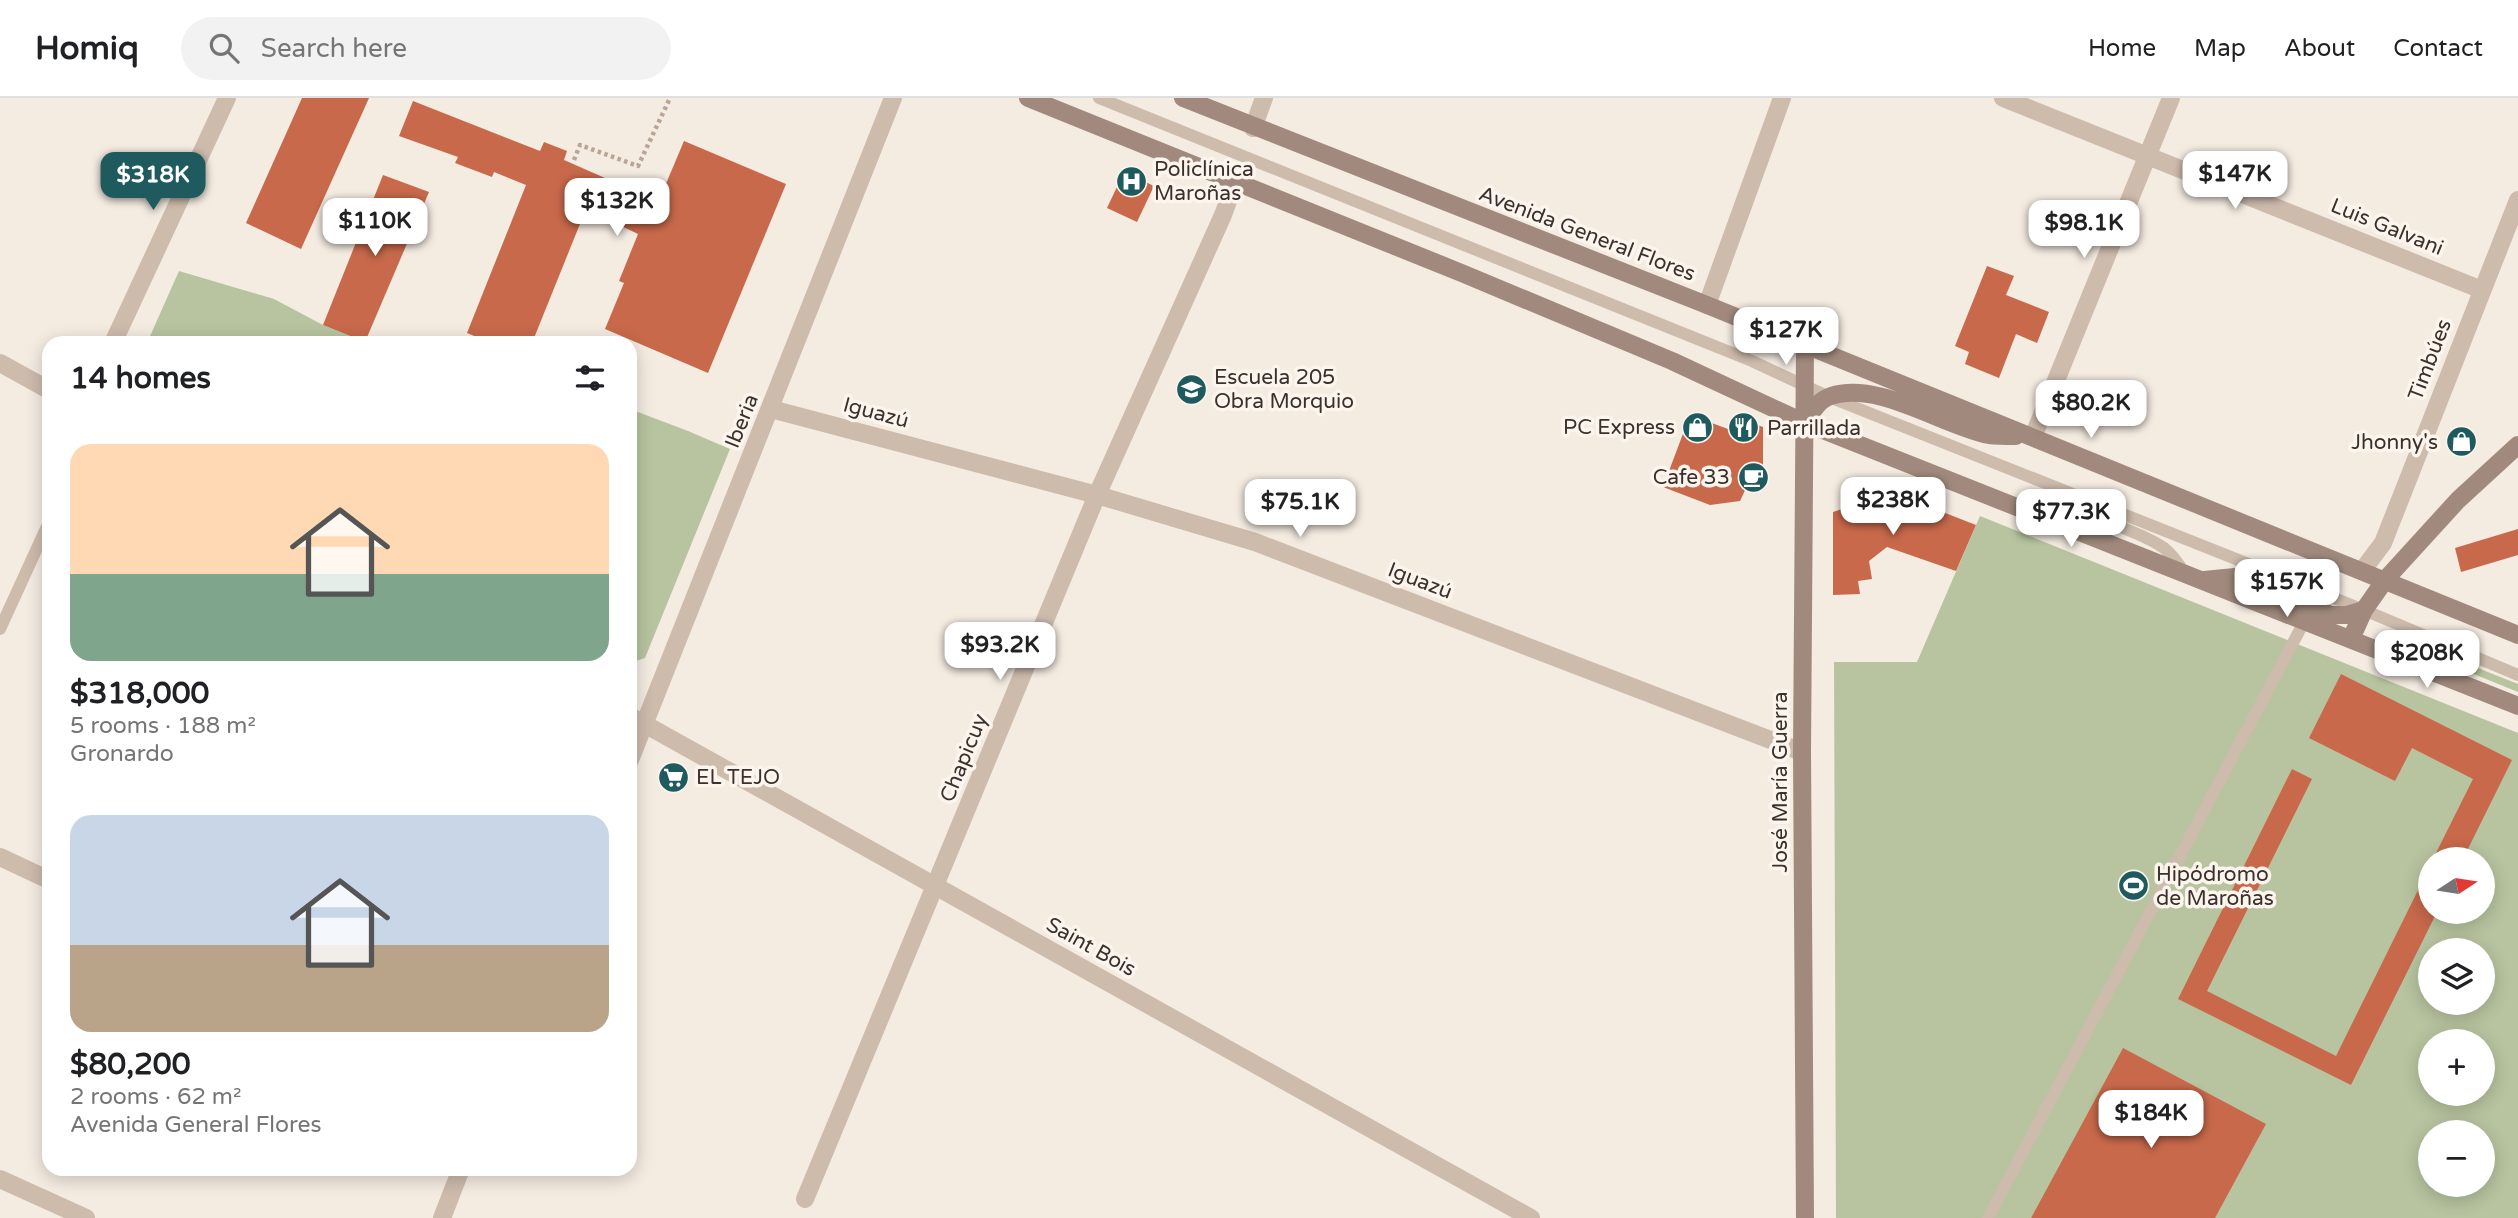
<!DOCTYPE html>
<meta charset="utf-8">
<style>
body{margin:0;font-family:"Varela Round",sans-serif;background:#f2f2f2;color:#202124;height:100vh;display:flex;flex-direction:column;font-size:26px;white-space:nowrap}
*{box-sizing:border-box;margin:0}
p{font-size:23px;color:#757577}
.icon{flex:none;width:38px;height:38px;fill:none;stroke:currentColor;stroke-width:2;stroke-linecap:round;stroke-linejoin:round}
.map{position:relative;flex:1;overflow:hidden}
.details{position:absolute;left:42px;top:238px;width:595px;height:840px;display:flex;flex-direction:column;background:#fff;border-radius:21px;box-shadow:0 4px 18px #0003}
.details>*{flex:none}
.needle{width:46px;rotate:78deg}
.buttons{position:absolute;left:2418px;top:749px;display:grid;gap:14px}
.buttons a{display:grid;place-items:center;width:77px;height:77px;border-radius:50%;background:#fff;box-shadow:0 4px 18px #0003;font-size:35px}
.price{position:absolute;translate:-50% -60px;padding:0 16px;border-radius:14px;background:#fff;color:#222;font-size:23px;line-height:46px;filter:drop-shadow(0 2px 4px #0008)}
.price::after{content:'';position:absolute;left:50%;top:42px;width:21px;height:16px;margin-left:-10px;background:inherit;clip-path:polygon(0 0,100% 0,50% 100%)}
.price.active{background:#1f5a5e;color:#fff}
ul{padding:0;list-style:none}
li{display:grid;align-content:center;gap:14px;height:371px;padding:0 28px}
li span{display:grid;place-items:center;height:217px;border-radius:21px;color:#555}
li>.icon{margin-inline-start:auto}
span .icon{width:126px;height:126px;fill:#fffc;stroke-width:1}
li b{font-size:30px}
h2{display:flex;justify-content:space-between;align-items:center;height:84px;padding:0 28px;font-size:30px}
header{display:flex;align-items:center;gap:42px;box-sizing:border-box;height:98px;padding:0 35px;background:#fff;border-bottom:2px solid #e0e0e0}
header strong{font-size:33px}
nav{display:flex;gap:38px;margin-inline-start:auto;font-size:24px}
.search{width:490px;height:63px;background:#f2f2f2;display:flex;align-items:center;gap:18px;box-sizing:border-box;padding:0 24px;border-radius:38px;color:#757577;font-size:26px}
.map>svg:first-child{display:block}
.green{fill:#b8c4a0;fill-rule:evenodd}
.building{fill:#c8694b}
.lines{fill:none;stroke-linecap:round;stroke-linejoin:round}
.path{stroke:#b9a596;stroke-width:4.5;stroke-dasharray:3.5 3.5;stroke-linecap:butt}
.lane{stroke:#cdbbac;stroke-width:12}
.street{stroke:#cdbbac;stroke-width:18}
.secondary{stroke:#a18a7d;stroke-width:18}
.labels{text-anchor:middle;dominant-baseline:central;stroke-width:7;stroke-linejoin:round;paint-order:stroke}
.poi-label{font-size:21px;fill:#3b302b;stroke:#fbf5ee;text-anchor:start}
.street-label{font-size:21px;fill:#3b302b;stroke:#fbf5ee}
</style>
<header>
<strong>Homiq</strong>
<div class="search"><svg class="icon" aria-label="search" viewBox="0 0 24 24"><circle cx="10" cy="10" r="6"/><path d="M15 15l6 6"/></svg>Search here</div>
<nav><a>Home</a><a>Map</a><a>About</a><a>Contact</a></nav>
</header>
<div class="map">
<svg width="2518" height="1120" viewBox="0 0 2518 1120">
<rect width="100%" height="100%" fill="#f4ebe1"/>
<path class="green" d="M179,173L274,201L323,227L367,245H147Z
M630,311L688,333L730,351L645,560L630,565Z
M1980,418L2518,635V1120H1836L1834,564H1917ZM2431,761H2483V814H2431ZM2431,852H2483V905H2431ZM2431,943H2483V996H2431ZM2431,1034H2483V1087H2431Z
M2430,551L2518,586V594L2427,557Z"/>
<path class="building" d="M302,0H369L301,151L246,125Z
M413,3L540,53L544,44L567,53L564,62L653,101L659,86L665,88L684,43L786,86L708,275L605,231L624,185L619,183L638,136L586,111L532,245H491L467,235L526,87L494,74L492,79L455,65L458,59L399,38Z
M1124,74L1154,88L1137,124L1107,110Z
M383,77L429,94L365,244L323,227Z
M1987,168L2014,178L2006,197L2049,214L2037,245L2016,236L1999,280L1965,266L1969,254L1955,248Z
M1690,317L1728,331L1733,318L1763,329V390L1748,386L1740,403L1710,407L1663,389Z
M2457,331L2475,345L2465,358L2447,344Z
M1876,388L1976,427L1956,473L1887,449L1869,463L1872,481L1858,483L1860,496L1833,497V414L1848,409L1856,402L1867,409Z
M2518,431V457L2461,474L2455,450Z
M2341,576L2512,662L2463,761H2433L2473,681L2412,650L2395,683L2309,640Z
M2292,671L2312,681L2207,893L2336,958L2431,766V814H2437L2351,987L2178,901Z
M2123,950L2266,1026L2215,1120H2031Z"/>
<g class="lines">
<path class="path" d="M574,62L580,47L638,68L670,0"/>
<path class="lane" d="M1099,0L1752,263L1829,299L2364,512L2518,577
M2090,405C2113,433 2137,431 2164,450C2173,457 2179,466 2185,476
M0,531L49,424
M1988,1120L2304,524"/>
<path class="street" d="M2003,0L2482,192
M1253,30L1264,0
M1707,207L1782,0
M113,245L227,0
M0,265L49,292
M771,311L1097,397L1255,444L1802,654
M2033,339L2171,0
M2362,473L2383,445L2518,102
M630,618L1531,1120
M630,662L893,0
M0,759L49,782
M0,1081L86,1120
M805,1101L1097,397L1223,117L1235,84
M442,1120L461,1071"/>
<path class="secondary" d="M1028,0L1464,176L1672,263L1805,325L2518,608
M1183,0L1707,207L2518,537
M1805,248L1802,654L1805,1120
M1805,325C1812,314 1818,302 1831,298C1878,282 1943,328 1989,337C1997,338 2007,338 2016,338
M2204,482L2235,479L2331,517H2347L2364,512
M2351,541L2364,512L2385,482L2458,402L2518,347"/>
</g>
<defs>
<symbol id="hospital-disc" viewBox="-11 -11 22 22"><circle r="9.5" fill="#1f5a5e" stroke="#fbf5ee"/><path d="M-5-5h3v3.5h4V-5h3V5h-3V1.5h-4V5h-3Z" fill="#fff"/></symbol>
<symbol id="school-disc" viewBox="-11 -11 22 22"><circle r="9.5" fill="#1f5a5e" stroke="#fbf5ee"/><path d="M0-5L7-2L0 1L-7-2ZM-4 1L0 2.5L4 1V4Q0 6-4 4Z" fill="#fff"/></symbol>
<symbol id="shop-disc" viewBox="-11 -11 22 22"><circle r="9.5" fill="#1f5a5e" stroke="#fbf5ee"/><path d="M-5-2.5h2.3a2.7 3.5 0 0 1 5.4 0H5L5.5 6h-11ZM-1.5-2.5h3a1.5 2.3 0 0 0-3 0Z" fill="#fff"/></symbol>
<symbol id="restaurant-disc" viewBox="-11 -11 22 22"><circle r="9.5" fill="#1f5a5e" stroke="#fbf5ee"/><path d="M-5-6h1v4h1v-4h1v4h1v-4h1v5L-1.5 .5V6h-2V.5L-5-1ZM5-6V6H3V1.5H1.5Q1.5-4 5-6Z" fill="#fff"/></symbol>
<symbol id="cafe-disc" viewBox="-11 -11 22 22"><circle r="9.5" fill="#1f5a5e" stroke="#fbf5ee"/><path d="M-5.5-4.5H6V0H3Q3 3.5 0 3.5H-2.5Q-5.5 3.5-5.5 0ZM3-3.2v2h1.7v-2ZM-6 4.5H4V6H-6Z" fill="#fff"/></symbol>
<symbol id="supermarket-disc" viewBox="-11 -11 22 22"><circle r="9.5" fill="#1f5a5e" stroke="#fbf5ee"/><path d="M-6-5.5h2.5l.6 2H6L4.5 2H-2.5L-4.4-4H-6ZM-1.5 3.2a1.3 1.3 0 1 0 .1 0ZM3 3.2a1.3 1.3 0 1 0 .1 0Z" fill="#fff"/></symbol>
<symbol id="stadium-disc" viewBox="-11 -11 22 22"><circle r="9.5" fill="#1f5a5e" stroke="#fbf5ee"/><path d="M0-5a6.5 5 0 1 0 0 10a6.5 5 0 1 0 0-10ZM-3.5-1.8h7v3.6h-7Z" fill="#fff"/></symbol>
</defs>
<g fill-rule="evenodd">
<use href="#hospital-disc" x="1114" y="66" width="35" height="35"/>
<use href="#school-disc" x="1174" y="274" width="35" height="35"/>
<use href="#shop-disc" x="1680" y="312" width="35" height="35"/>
<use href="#restaurant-disc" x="1726" y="312" width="35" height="35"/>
<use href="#shop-disc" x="2444" y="326" width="35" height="35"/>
<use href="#cafe-disc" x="1736" y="362" width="35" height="35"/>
<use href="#supermarket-disc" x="656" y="662" width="35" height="35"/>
<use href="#stadium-disc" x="2116" y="770" width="35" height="35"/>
</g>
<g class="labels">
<g class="poi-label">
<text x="1154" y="71">Policlínica<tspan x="1154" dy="24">Maroñas</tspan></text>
<text x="1214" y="279">Escuela 205<tspan x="1214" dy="24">Obra Morquio</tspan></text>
<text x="1675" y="329" text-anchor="end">PC Express</text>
<text x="1767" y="330">Parrillada</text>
<text x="2438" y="344" text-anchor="end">Jhonny's</text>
<text x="1730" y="379" text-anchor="end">Cafe 33</text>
<text x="696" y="679">EL TEJO</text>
<text x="2156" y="776">Hipódromo<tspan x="2156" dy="24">de Maroñas</tspan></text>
</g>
<g class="street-label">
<text transform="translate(2387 129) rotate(22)">Luis Galvani</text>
<text transform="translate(1587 136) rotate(21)">Avenida General Flores</text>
<text transform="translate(2430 262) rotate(-69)">Timbúes</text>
<text transform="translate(876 315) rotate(15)">Iguazú</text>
<text transform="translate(742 323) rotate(-68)">Iberia</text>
<text transform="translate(1420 483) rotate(21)">Iguazú</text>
<text transform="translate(964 660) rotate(-68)">Chapicuy</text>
<text transform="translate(1780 684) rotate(-90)">José María Guerra</text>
<text transform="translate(1091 849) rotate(29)">Saint Bois</text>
</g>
</g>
</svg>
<div class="buttons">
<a><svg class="needle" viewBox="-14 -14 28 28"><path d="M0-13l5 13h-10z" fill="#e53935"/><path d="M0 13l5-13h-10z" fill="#757577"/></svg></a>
<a><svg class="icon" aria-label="layers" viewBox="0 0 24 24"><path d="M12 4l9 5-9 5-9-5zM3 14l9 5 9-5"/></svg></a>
<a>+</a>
<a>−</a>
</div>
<b class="price" style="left:2235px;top:113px">$147K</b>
<b class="price active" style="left:153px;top:114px">$318K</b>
<b class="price" style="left:617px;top:140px">$132K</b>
<b class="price" style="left:375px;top:160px">$110K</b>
<b class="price" style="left:2084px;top:162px">$98.1K</b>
<b class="price" style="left:1786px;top:269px">$127K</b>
<b class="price" style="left:2091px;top:342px">$80.2K</b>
<b class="price" style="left:1893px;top:439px">$238K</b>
<b class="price" style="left:1300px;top:441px">$75.1K</b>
<b class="price" style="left:2071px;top:451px">$77.3K</b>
<b class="price" style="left:2287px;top:521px">$157K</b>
<b class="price" style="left:1000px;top:584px">$93.2K</b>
<b class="price" style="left:2427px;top:592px">$208K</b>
<b class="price" style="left:2151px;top:1052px">$184K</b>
<section class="details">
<h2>14 homes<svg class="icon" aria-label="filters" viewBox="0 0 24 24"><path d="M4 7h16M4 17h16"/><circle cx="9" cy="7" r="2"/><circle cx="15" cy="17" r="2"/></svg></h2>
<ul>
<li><span style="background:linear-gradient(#ffd9b3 60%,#7fa58c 0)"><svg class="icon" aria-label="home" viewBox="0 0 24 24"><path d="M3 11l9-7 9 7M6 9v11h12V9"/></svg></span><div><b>$318,000</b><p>5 rooms · 188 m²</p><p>Gronardo</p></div></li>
<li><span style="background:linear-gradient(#c9d6e8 60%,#b9a48a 0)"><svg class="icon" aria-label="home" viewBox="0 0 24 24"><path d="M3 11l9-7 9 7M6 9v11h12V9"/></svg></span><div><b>$80,200</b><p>2 rooms · 62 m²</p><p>Avenida General Flores</p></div></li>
</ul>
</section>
</div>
